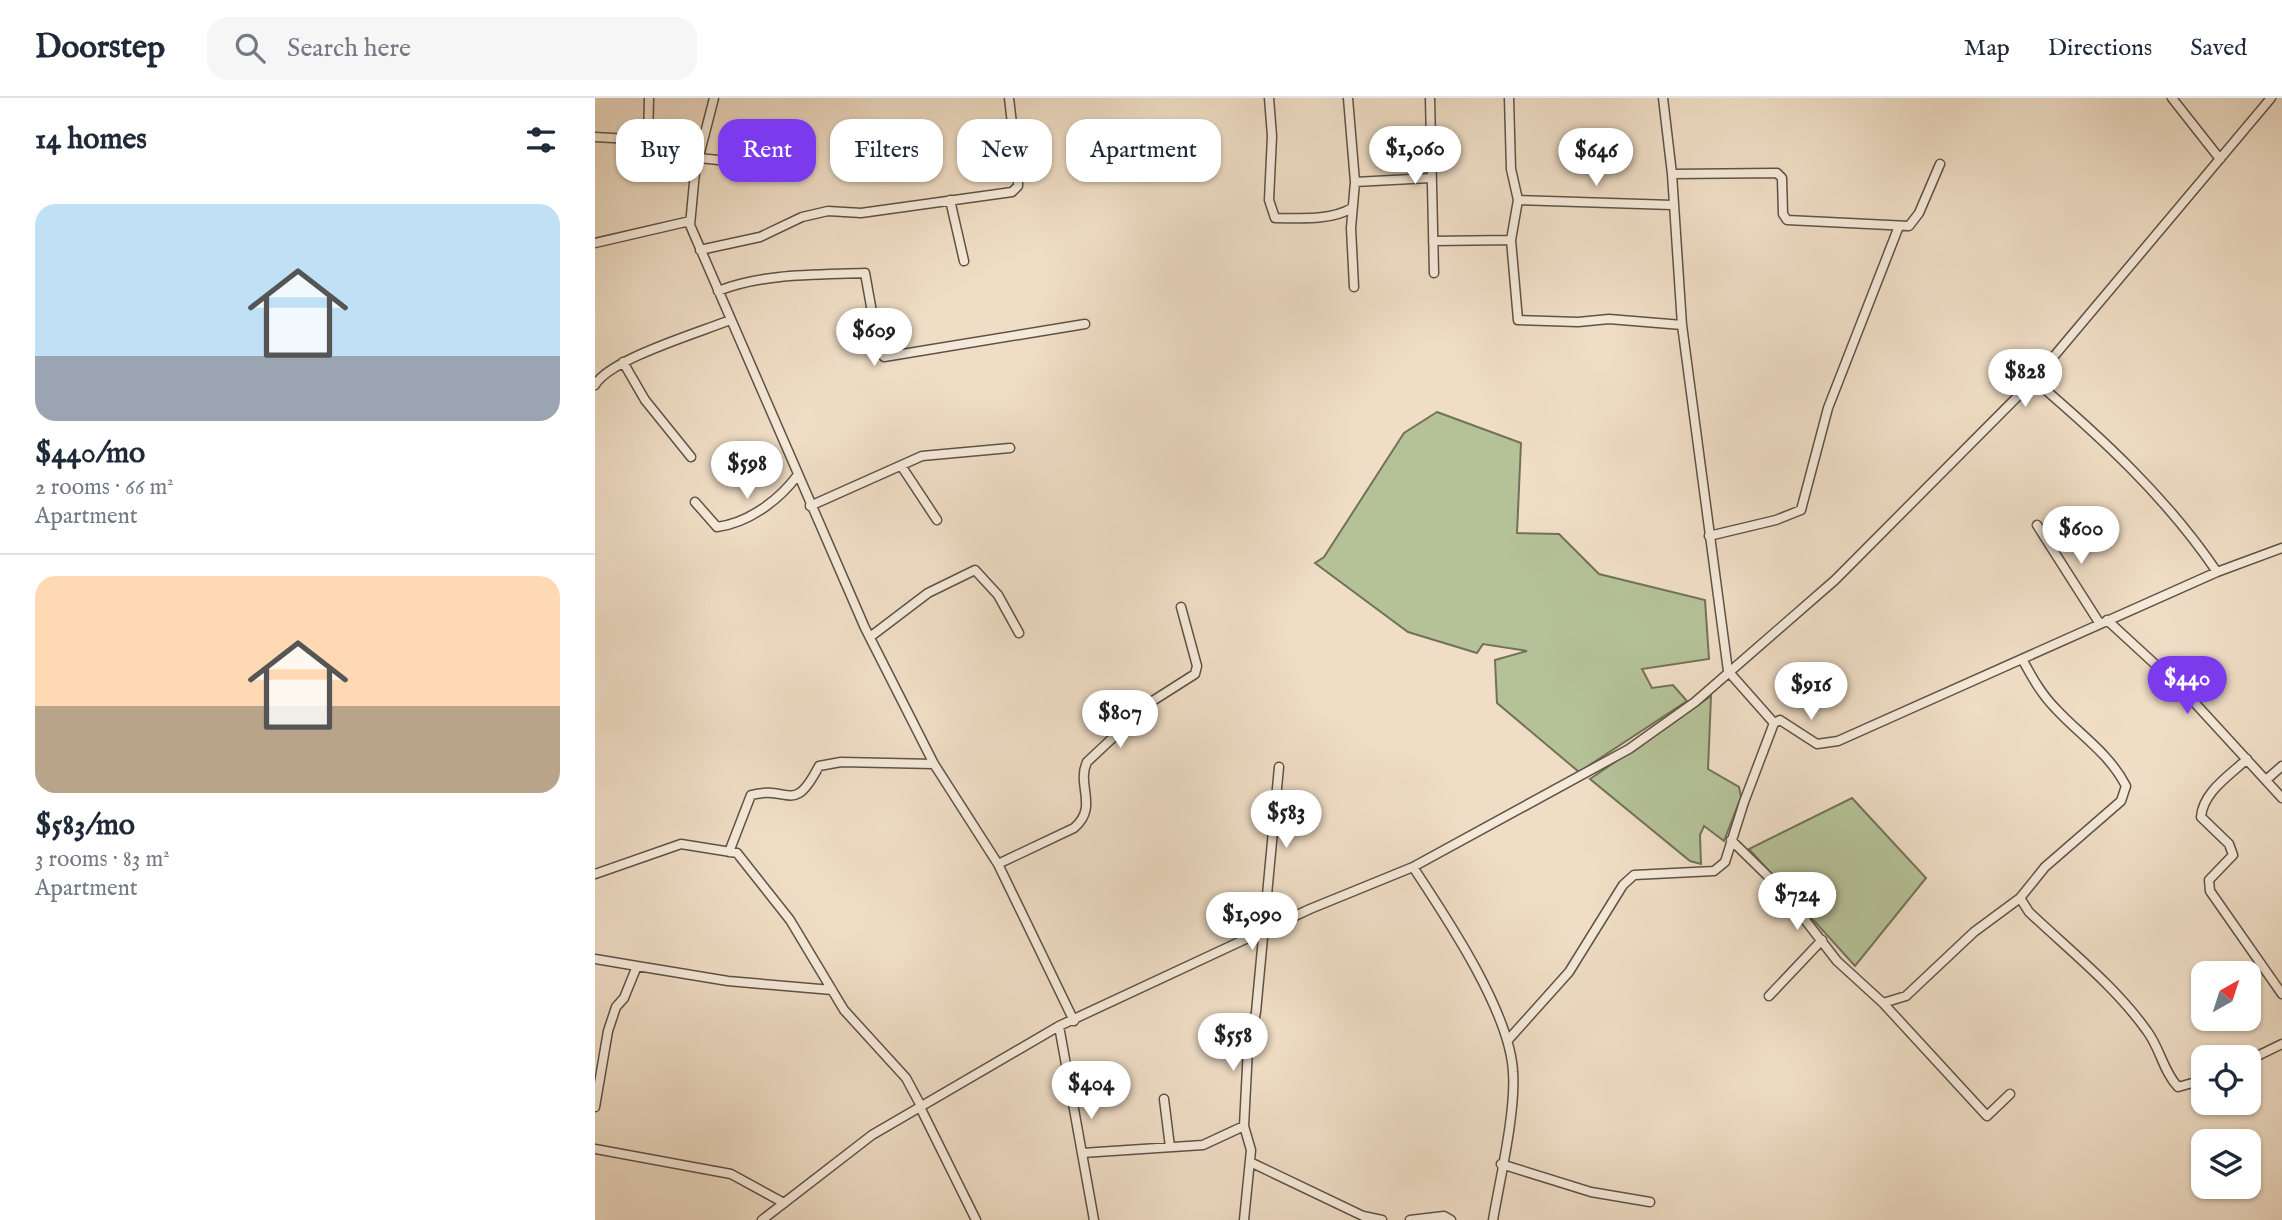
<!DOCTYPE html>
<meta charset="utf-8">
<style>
body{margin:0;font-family:"IM FELL English",serif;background:#f6f6f7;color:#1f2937;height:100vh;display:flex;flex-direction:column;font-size:26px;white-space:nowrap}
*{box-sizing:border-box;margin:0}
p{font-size:23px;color:#747a83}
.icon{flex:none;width:38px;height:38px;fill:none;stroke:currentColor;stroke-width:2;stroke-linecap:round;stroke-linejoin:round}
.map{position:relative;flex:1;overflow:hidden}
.drawer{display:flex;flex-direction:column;background:#fff;width:595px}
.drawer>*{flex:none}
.guide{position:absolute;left:21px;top:21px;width:665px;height:63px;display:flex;gap:14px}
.needle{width:46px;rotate:39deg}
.tools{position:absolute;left:1596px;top:863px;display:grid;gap:14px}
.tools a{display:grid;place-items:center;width:70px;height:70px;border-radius:14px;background:#fff;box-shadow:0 2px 5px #0004;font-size:35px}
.price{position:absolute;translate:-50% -60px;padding:0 16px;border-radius:24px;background:#fff;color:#222;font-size:23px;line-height:46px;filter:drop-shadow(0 2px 4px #0008)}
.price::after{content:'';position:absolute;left:50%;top:42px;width:21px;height:16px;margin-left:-10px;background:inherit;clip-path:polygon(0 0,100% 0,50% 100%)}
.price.on{background:#7c3aed;color:#fff}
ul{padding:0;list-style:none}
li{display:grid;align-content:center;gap:14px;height:371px;padding:0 35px}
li+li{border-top:2px solid #e0e1e3}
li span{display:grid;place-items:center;height:217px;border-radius:21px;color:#555}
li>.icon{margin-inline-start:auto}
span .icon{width:126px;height:126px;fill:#fffc;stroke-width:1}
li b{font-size:30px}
h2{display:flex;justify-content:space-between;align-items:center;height:84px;padding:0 35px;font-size:30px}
.pill{padding:0 24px;border-radius:21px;background:#fff;box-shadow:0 2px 5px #0004;font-size:24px;line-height:63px}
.pill.on{background:#7c3aed;color:#fff}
header{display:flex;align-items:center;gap:42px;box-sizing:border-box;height:98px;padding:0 35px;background:#fff;border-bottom:2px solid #e0e1e3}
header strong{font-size:33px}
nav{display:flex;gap:38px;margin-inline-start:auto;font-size:24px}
.search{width:490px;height:63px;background:#f6f6f7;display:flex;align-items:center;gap:18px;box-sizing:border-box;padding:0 24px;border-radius:21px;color:#747a83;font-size:26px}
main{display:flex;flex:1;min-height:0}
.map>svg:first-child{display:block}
.green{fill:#b5c298;stroke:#72725a;stroke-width:2}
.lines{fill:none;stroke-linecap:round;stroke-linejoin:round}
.minor-casing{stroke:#605247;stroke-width:11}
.minor{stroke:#f5e9d9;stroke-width:8}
</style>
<header>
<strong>Doorstep</strong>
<div class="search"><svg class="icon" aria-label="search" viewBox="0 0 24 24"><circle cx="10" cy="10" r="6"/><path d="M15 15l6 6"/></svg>Search here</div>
<nav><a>Map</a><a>Directions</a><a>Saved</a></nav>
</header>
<main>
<section class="drawer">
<h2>14 homes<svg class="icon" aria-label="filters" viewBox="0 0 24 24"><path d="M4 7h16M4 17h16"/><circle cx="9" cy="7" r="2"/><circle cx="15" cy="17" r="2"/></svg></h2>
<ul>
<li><span style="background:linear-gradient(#bfe0f5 70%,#9aa5b1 0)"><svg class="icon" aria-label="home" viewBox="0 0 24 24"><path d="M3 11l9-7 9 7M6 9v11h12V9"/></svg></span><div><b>$440/mo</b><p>2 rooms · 66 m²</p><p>Apartment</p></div></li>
<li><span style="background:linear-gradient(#ffd9b3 60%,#b9a48a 0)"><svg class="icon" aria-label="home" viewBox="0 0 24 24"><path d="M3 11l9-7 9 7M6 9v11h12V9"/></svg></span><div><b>$583/mo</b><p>3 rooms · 83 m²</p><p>Apartment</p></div></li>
</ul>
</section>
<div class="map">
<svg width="1687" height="1122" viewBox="0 0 1687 1122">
<rect width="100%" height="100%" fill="#efddc5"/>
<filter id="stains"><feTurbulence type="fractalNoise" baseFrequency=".00286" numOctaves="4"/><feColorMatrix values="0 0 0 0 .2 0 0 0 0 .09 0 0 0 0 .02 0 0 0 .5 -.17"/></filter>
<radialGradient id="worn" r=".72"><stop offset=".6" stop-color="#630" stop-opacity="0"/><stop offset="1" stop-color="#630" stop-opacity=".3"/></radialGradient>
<path class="green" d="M842,314L926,345L922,435L964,436L1004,476L1110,502L1114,561L1047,571L1057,590L1078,587L1092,603L984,674L902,605L900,562L932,553L888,546L882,555L813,534L720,465L729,459L809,335Z
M1116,598L1113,671L1144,689L1146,699L1129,743L1109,728L1105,737L1106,766L1095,763L995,681Z
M1257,700L1331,780L1260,868L1154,751Z"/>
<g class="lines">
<defs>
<path id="minor" d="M54,0L53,42L102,65
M119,0L100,74L95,127L270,530L339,666L403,766L479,923
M674,0L677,38L674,102L680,120C705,120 735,123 757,110
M753,0L760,84L756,130L759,189
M835,0L839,175
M914,0L916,71L923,102L916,142L923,222L983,224L1014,221L1087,227
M1068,0L1077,76L1087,227L1133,573L1179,625
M1577,0L1625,61
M0,39L53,42
M104,60L190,69
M1077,76L1182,75L1187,80L1188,116L1192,122L1314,128L1324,115L1345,66
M760,84L835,80
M355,102L369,163
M923,102L1077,107
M838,143L916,142
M0,145L95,123
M105,152L165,139L207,119L233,113L266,115L417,94L423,88V77L414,0
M123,193C169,175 221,177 270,175L284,253L289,259L490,226
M28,264L50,302L96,359
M1439,282C1507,340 1572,400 1622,474
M0,287C15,261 103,235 135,222
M307,369L342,422
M100,404L122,429C153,425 183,403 202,378
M215,408L327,358L415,350
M1442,427L1505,526
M1114,438L1181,422L1206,412L1233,310L1304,128
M1512,522L1587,591L1687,700
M275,539L333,495L380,472L403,497L424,535
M1427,561C1437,579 1446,596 1461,611C1485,637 1514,655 1531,688L1526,703L1450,769L1425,800L1434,814C1474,852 1520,888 1552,933C1565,950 1568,973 1583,989L1608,982
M1652,661C1634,678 1608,694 1606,719L1634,746L1638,757L1614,782L1615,793L1687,896
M1671,682L1687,668
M1136,742L1186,791L1242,863L1288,905
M134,754L156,697C195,687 198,718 224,668L246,664L339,666
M403,766L479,730C504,709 481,687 492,664L556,604L600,576L602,568L586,509
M818,769C851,819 915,914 918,974C921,1013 905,1081 898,1122
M0,776L86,746L142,755L195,822L249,912L311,980L326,1008
M0,861L42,868
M1174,898L1227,842
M464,928L499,1122
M913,942L974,874L1028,787L1039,777L1119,773L1130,764L1149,704L1179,625L1185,622L1222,646L1243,643L1622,474L1687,450
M1654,962L1687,946
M1415,996L1392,1018L1288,905L1311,898L1379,834L1425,800
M569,1001L575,1049
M0,1009L13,933L21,909L29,900L42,868L133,883L237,892
M325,1009L381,1122
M0,1051L136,1076L189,1105
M487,1055L608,1047L649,1028
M655,1064L768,1118L787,1122
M906,1066L996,1094L1055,1104
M167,1122L277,1037L464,928L715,811L818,769L1034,651L1100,604L1240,482L1439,282L1676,0
M649,1122L656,1052L649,1028L653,950L661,914L684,669
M815,1122L849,1118L856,1122"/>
</defs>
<use href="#minor" class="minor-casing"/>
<use href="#minor" class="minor"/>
</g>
<rect width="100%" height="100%" filter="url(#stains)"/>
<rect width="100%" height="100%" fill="url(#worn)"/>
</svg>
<div class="tools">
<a><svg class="needle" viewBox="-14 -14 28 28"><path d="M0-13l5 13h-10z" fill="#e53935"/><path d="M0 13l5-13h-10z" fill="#747a83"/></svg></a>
<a><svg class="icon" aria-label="locate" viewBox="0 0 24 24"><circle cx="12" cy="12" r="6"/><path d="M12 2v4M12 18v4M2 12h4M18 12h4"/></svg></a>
<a><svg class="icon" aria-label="layers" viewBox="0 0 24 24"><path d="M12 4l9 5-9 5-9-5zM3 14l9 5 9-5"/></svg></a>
</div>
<b class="price" style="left:820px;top:88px">$1,060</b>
<b class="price" style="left:1001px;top:90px">$646</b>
<b class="price" style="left:279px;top:270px">$609</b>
<b class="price" style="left:1430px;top:311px">$828</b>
<b class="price" style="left:152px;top:403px">$598</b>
<b class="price" style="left:1486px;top:468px">$600</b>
<b class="price on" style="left:1592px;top:618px">$440</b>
<b class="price" style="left:1216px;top:624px">$916</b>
<b class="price" style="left:525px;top:652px">$807</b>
<b class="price" style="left:691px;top:752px">$583</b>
<b class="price" style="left:1202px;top:834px">$724</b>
<b class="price" style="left:657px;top:854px">$1,090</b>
<b class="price" style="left:638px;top:975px">$558</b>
<b class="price" style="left:496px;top:1023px">$404</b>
<div class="guide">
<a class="pill">Buy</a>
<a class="pill on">Rent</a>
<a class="pill">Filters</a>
<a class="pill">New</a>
<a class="pill">Apartment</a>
</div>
</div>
</main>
